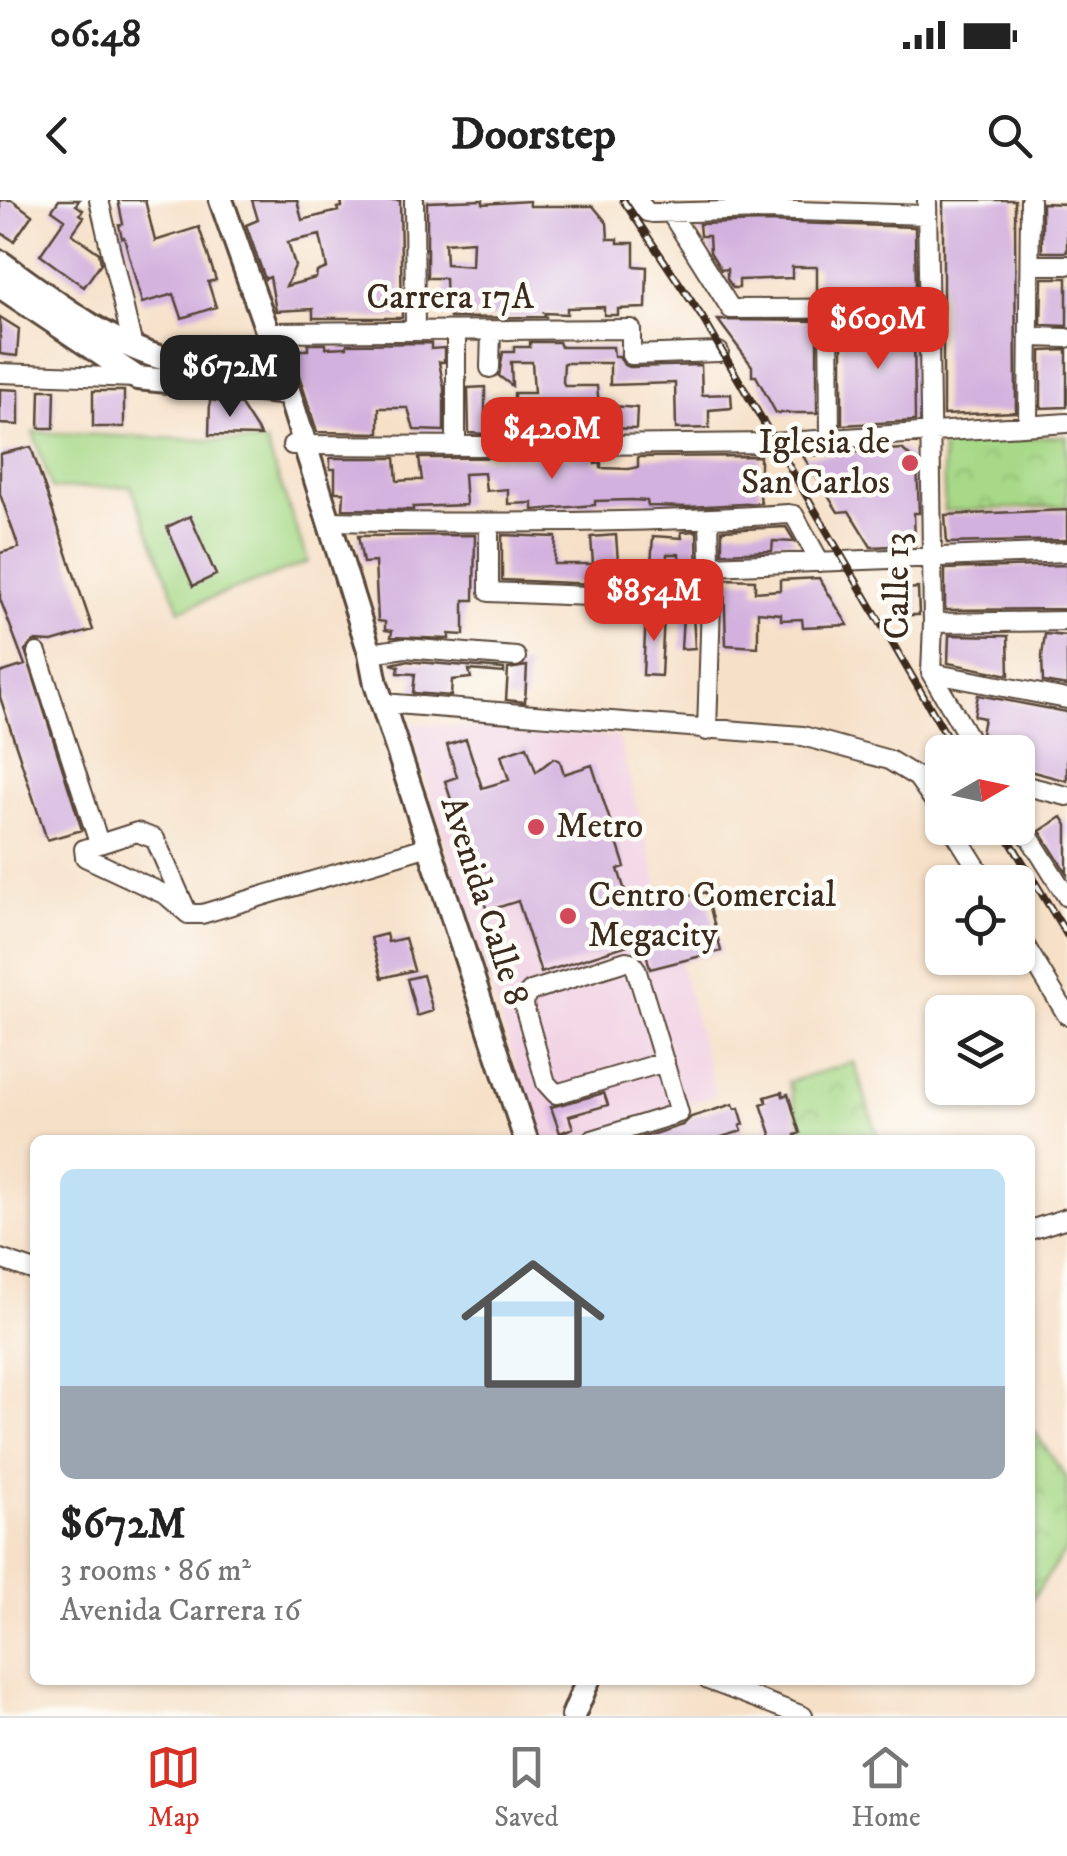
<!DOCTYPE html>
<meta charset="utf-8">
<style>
body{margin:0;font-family:"IM FELL DW Pica",serif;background:#f6f6f6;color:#222;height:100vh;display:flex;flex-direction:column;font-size:38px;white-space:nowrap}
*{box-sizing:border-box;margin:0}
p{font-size:32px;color:#767676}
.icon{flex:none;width:55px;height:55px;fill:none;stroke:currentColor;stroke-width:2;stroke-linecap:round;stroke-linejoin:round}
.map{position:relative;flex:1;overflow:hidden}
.panel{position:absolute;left:30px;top:935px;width:1005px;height:550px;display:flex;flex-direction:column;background:#fff;border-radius:15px;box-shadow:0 2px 8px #0004}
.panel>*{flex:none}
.needle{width:65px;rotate:81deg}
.buttons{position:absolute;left:925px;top:535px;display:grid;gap:20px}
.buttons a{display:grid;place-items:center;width:110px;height:110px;border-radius:15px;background:#fff;box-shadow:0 2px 8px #0004;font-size:50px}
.price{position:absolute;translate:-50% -85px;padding:0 22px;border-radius:20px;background:#d93025;color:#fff;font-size:32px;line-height:65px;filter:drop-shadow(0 2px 5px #0008)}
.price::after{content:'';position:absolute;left:50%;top:60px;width:30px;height:22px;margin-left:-15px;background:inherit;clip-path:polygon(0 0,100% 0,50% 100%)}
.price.current{background:#222;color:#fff}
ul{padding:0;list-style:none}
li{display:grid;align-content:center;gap:20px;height:530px;padding:0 30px}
li span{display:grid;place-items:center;height:310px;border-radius:15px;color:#555}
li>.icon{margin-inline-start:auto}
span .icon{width:180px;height:180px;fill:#fffc;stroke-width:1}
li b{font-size:42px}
.status{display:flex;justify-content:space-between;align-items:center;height:70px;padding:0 50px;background:#fff;direction:ltr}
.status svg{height:28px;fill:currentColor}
header{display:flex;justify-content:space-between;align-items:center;height:130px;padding:0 30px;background:#fff;font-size:45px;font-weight:700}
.tab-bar{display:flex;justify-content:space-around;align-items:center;height:140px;border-top:2px solid #e0e0e0;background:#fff;font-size:28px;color:#767676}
.tab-bar a{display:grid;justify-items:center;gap:5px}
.tab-bar .current{color:#d93025}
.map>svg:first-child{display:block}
.built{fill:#f1d0e3}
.green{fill:#a7d988;stroke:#718253;stroke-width:2.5}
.park{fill:url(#park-crowns);stroke:#718253;stroke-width:2.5}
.building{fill:#d3b1de;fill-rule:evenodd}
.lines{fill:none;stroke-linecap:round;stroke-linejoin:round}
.minor-casing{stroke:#574537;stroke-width:22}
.major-casing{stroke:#574537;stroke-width:28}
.minor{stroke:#fff;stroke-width:18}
.major{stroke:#fff;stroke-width:22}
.rail-casing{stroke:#3b2a1e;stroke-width:8}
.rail{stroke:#fdfcf7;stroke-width:4;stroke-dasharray:11;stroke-linecap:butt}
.poi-dot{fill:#d1495b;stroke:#fdfcf7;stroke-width:4}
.labels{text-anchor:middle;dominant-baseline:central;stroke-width:9;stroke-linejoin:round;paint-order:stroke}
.street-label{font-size:35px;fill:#3b2a1e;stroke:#fdfcf7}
.poi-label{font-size:35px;fill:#3b2a1e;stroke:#fdfcf7;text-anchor:start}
</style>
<div class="status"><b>06:48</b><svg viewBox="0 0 49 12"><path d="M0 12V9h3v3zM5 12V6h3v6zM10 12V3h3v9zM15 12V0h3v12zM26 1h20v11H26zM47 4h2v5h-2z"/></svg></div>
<header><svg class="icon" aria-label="back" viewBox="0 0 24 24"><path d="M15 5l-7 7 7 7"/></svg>Doorstep<svg class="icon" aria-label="search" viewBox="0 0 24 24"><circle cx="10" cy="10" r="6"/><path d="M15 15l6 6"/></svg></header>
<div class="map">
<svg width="1067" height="1516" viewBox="0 0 1067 1516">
<defs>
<pattern id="park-crowns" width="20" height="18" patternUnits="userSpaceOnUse" patternTransform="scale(2.5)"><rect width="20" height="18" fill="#a7d988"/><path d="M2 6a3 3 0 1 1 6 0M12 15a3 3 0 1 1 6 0" fill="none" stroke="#91ba75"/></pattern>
</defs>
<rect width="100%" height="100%" fill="#fdfcf7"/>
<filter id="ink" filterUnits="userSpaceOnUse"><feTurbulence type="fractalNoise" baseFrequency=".01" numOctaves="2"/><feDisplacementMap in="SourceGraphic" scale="20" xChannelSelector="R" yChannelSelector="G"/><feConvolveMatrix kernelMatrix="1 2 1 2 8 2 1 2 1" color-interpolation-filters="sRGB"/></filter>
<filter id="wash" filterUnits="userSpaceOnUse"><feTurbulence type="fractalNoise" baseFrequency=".0048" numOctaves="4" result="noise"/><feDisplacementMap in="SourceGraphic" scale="40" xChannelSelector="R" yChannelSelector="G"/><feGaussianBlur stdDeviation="2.25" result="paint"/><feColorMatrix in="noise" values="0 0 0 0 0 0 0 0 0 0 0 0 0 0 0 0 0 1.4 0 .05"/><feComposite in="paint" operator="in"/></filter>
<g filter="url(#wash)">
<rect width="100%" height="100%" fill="#f6e0c7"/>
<path class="built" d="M408,523L618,537L716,895L576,940H539Z"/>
<path class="green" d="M33,232L266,243L308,362L180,410L131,286L52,289Z"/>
<path class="park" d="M1067,236V306L945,311L942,241Z
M854,862L879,940H806L788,882Z
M1030,1225L1067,1279V1348L1030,1402Z"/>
<g id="blocks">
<path class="building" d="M0,0H12L32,15L14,41L0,32Z
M59,0H79L76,5L83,10L80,14L84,17L72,34L99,53L101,63L84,87L40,55L65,19L52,10Z
M118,0H145L155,41L199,27L216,80L208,82L216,107L182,118L174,94L142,103L124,37L122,38L119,25L123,24Z
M252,0H297L302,20L338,11L337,8L342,7L341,0H400L402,118H313V109L276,111L270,77L265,79L246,25L258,20ZM320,35L327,68L317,72L316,78L286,86L295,66L288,42Z
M483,0V4L529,1L530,6H593L607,23L608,39H618V43H634V66L647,67L646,108L618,109V115H604V107L567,108V114L544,113L546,117L450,118V108H446L445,78H427V2ZM473,41L472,66L446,64L445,43Z
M943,0H1015L1016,212L943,215Z
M1042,3L1067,4V52H1042Z
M765,22L915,27L916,96H817V67H792V78L739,80V88H733L727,79V69L721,70L710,52L709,36H700L699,24Z
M1042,78H1067V126L1041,125Z
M0,117L19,129L17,156L0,154Z
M718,120L817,121V213H776L756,176H752V166Z
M842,121H914L915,221L842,225Z
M530,142H559L561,147H613L614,156H619L624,165L630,167L701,165L702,195L731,194L732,208L709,210V228L676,229L675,183L610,185V163H564L563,182L565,186H597L599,205L637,208L636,229L610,228V221L600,223L599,217L582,216V213L554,212V204L514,207V193H534L532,162H511L512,186L499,176L503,152H514V147H530Z
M431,143V149L444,148V162H439L444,188V231L414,230L408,208H379V233L317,232L291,150H308V144H326V148L347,147V144Z
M1067,150V207L1041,208V151Z
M485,187V234L469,233L468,188Z
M0,189L19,190V225L0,224Z
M40,190H55L54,228H39Z
M93,191H124V227H93Z
M210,200L241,205L261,236L209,235Z
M31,247L93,430L52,442L34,441L25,450L82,630L47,640L0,497V473L25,465L0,399V353L19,348L0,294V254Z
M902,249L917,263L919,313H914L915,345L871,347L849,311L838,312L803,256Z
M760,256V272H757L761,303L689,307L648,306L647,301L632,300L595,301V305L533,310V303L508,304V289L486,291L484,273L464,274L466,305L413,307V310L343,309L344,292H335V269H330V258H395L397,281L410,280H422L419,258L594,257L595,264L601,263V268L629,269L638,267V257Z
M1067,310V340L947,343L945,315Z
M190,316L216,375L193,386L167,327Z
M786,327L795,342L773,341L772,351L722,353V330Z
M697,331L698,388L681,387L679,354H667L666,387L638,386L639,364L651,365L653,336L682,338L681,332Z
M475,335L474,400H464V435L449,434V439L391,437L392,431L385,430V422L378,421L375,362L363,363L358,336Z
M502,335L556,337L554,364H593L591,337L616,335L618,362L621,363L619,385L502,380Z
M1067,365V409L945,410V369Z
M819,378L848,425L803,427L802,419L781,420V414L758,412V447L726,445L724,379L755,380V392L780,390V380Z
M918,388L919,415H910L891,390Z
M646,413L664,414L661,476L643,475Z
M683,415H693L695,448L681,449Z
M1045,434L1067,436V486L1043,482L1042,456Z
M949,435L1008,436L1009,475L948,463Z
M405,461L504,469V473L469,470L471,478L452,480L451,496L413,493L415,474L398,473L399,466L391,464Z
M527,466L525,502L506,500L508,469Z
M978,495L1067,512V581L1018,568V552H1000L995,549L997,537L981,534L984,518L974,516Z
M466,539L482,588L509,580L501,555L527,546L536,572L554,558L560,561L564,574L592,565L625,667L618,669L631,710L706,692L721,751L650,769L643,740L541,773L518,701L487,711L445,581L457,577L447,545Z
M1062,617L1067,625V674L1040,631Z
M386,734L388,742L405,738L414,770L382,778L371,738Z
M423,775L433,811L417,816L407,779Z
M782,892L783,896L788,894L800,933L795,935L797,940H773L761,904L767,902L765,897Z
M604,893L608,905L569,916L573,928L560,933L551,907Z
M733,904L735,909L739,908L744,924L740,926L742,931L712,940H634L683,925L691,917Z"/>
</g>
</g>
<g filter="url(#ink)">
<use href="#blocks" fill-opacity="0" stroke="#574537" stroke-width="2.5"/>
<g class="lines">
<defs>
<path id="minor" d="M99,0L133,147
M414,0L415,131
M637,0L647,12L653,13L765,10L926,15
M927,0L933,423L931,473
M670,12L731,109L927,108
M1030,65H1067
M829,108L830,239
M269,132L631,129V155L719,152
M1030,137L1067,138
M490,168L491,131
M0,173L137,178
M1028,225L1030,0
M292,245L482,246
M456,246V131
M487,246L773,243L1067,223
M329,321C482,324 635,324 788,314L794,315L820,362
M489,324V392L711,401
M710,366L1067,352
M933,423L1067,421
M37,453L99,643
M370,453L405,448L516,457
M931,473L1067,499
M931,473L977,552
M383,503L803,536L889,560L917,577L942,612
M707,531L711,401L709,319
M1018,584L1067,596
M1018,619L1067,697
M952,628L986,682
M188,714L155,639L137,632L84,649L85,657L166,695L188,714H202L429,646
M1018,734L1067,815
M592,940L679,913C665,864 651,817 636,769L631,762L626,761L531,791L525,797L524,806L546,883L556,894L665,862
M1030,1030L1067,1018
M0,1059L35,1071
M708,1480L803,1516"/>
<path id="major" d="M221,0L287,187L370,453L376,484L526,940
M0,62C46,95 112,147 167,159C204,167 245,170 283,173
M0,86L137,178L289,193
M573,1516L588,1480"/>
</defs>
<use href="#minor" class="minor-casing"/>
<use href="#major" class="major-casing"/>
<use href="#minor" class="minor"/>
<use href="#major" class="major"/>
<defs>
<path id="rail" d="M623,0L702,117L956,552
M1002,628L1067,735"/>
</defs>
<use href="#rail" class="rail-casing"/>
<use href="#rail" class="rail"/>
</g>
</g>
<g class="poi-dot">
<circle cx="910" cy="263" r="10"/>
<circle cx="536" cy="627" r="10"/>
<circle cx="568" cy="716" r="10"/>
</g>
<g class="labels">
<g class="street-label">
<text x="450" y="98">Carrera 17A</text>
<text transform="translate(898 386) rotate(-90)">Calle 13</text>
<text transform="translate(484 701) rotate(72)">Avenida Calle 8</text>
</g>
<g class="poi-label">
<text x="890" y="243" text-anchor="end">Iglesia de<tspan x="890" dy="40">San Carlos</tspan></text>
<text x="556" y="627">Metro</text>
<text x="588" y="696">Centro Comercial<tspan x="588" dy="40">Megacity</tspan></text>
</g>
</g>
</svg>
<div class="buttons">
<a><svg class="needle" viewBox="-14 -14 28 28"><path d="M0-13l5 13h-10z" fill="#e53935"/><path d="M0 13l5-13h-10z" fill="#767676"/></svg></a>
<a><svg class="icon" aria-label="locate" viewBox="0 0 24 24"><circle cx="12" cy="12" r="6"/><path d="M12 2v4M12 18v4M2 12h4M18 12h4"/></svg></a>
<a><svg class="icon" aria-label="layers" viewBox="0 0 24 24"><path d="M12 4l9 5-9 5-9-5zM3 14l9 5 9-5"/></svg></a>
</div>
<b class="price" style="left:878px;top:172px">$609M</b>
<b class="price current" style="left:230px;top:220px">$672M</b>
<b class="price" style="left:552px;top:282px">$420M</b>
<b class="price" style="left:654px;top:444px">$854M</b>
<section class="panel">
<ul>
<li><span style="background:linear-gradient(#bfe0f5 70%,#9aa5b1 0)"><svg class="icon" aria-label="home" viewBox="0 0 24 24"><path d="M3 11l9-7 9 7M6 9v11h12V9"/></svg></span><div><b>$672M</b><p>3 rooms · 86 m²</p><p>Avenida Carrera 16</p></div></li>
</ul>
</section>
</div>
<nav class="tab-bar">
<a class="current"><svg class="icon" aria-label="map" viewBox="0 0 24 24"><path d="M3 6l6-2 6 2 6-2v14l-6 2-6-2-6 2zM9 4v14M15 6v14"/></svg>Map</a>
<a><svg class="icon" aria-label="saved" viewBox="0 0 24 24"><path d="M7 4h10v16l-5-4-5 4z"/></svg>Saved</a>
<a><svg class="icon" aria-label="home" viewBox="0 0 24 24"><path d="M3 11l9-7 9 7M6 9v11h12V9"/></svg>Home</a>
</nav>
